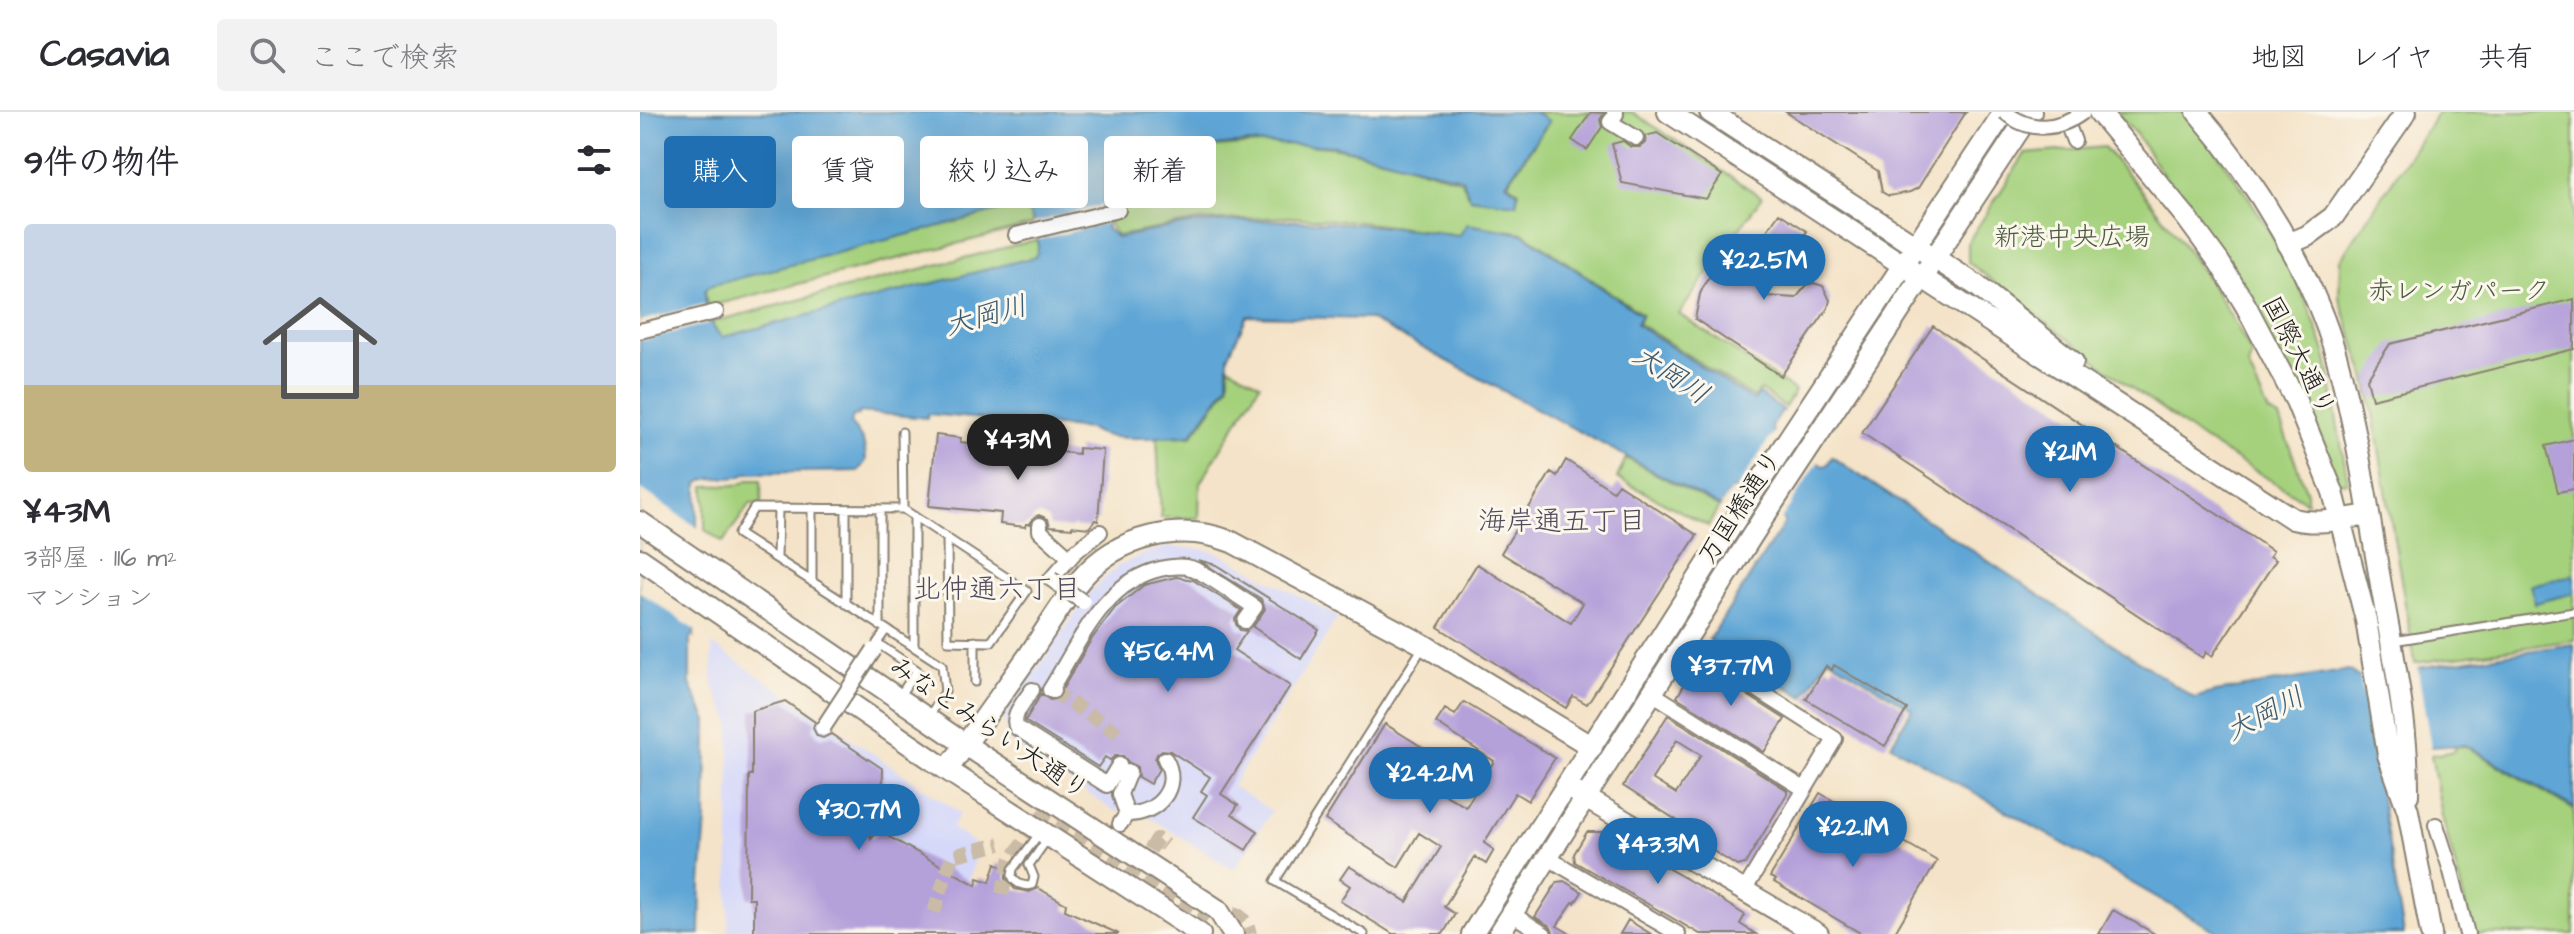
<!DOCTYPE html>
<html lang="ja">
<meta charset="utf-8">
<style>
body{margin:0;font-family:"Architects Daughter","Klee One",sans-serif;background:#f2f2f3;color:#2b2b33;height:100vh;display:flex;flex-direction:column;font-size:30px;white-space:nowrap}
*{box-sizing:border-box;margin:0}
p{font-size:26px;color:#7c7c81}
.icon{flex:none;width:44px;height:44px;fill:none;stroke:currentColor;stroke-width:2;stroke-linecap:round;stroke-linejoin:round}
.map{position:relative;flex:1;overflow:hidden}
.drawer{display:flex;flex-direction:column;background:#fff;width:640px}
.drawer>*{flex:none}
.hud{position:absolute;left:24px;top:24px;width:760px;height:72px;display:flex;gap:16px}
.price{position:absolute;translate:-50% -68px;padding:0 18px;border-radius:28px;background:#1f6fb2;color:#fff;font-size:26px;line-height:52px;filter:drop-shadow(0 2px 4px #0008)}
.price::after{content:'';position:absolute;left:50%;top:48px;width:24px;height:18px;margin-left:-12px;background:inherit;clip-path:polygon(0 0,100% 0,50% 100%)}
.price.current{background:#222;color:#fff}
ul{padding:0;list-style:none}
li{display:grid;align-content:center;gap:16px;height:424px;padding:0 24px}
li span{display:grid;place-items:center;height:248px;border-radius:8px;color:#555}
li>.icon{margin-inline-start:auto}
span .icon{width:144px;height:144px;fill:#fffc;stroke-width:1}
li b{font-size:34px}
h2{display:flex;justify-content:space-between;align-items:center;height:96px;padding:0 24px;font-size:34px}
.tag{padding:0 28px;border-radius:8px;background:#fff;box-shadow:0 8px 32px #0002;font-size:28px;line-height:72px}
.tag.current{background:#1f6fb2;color:#fff}
header{display:flex;align-items:center;gap:48px;box-sizing:border-box;height:112px;padding:0 40px;background:#fff;border-bottom:2px solid #e1e1e2}
header strong{font-size:38px}
nav{display:flex;gap:44px;margin-inline-start:auto;font-size:28px}
.search{width:560px;height:72px;background:#f2f2f3;display:flex;align-items:center;gap:20px;box-sizing:border-box;padding:0 28px;border-radius:8px;color:#7c7c81;font-size:30px}
main{display:flex;flex:1;min-height:0}
.map>svg:first-child{display:block}
.built{fill:#d5d8f9}
.green{fill:#a5d17d;stroke:#60764c;stroke-width:2}
.water{fill:#5fa6d6;stroke:#3e6179;stroke-width:2;fill-rule:evenodd}
.pier{fill:#f4e3c8}
.building{fill:#b5a1da;fill-rule:evenodd}
.lines{fill:none;stroke-linecap:round;stroke-linejoin:round}
.street-tunnel{stroke:#c9bba6;stroke-width:14;stroke-dasharray:14 7;stroke-linecap:butt}
.lane-casing{stroke:#888072;stroke-width:11}
.street-casing{stroke:#888072;stroke-width:18}
.secondary-casing{stroke:#888072;stroke-width:24}
.lane{stroke:#fff;stroke-width:7}
.street{stroke:#fff;stroke-width:14}
.secondary{stroke:#fff;stroke-width:20}
.street-bridge-casing{stroke:#888072;stroke-width:18;stroke-linecap:butt}
.street-bridge{stroke:#fff;stroke-width:14}
.labels{text-anchor:middle;dominant-baseline:central;stroke-width:6;stroke-linejoin:round;paint-order:stroke}
.park-label{font-size:26px;fill:#4c5b3e;stroke:#fbf7ec}
.street-label{font-size:26px;fill:#1c1c1c;stroke:#fbf7ec}
.water-label{font-size:28px;font-style:italic;fill:#3a5a70;stroke:#fbf7ec}
.neighbourhood-label{font-size:28px;fill:#524b5e;stroke:#fbf7ec}
</style>
<header>
<strong>Casavia</strong>
<div class="search"><svg class="icon" aria-label="search" viewBox="0 0 24 24"><circle cx="10" cy="10" r="6"/><path d="M15 15l6 6"/></svg>ここで検索</div>
<nav><a>地図</a><a>レイヤ</a><a>共有</a></nav>
</header>
<main>
<section class="drawer">
<h2>9件の物件<svg class="icon" aria-label="filters" viewBox="0 0 24 24"><path d="M4 7h16M4 17h16"/><circle cx="9" cy="7" r="2"/><circle cx="15" cy="17" r="2"/></svg></h2>
<ul>
<li><span style="background:linear-gradient(#c9d6e8 65%,#c2b280 0)"><svg class="icon" aria-label="home" viewBox="0 0 24 24"><path d="M3 11l9-7 9 7M6 9v11h12V9"/></svg></span><div><b>¥43M</b><p>3部屋 · 116 m²</p><p>マンション</p></div></li>
</ul>
</section>
<div class="map">
<svg width="1934" height="822" viewBox="0 0 1934 822">
<rect width="100%" height="100%" fill="#fbf7ec"/>
<filter id="ink" filterUnits="userSpaceOnUse"><feTurbulence type="fractalNoise" baseFrequency=".0125" numOctaves="2"/><feDisplacementMap in="SourceGraphic" scale="16" xChannelSelector="R" yChannelSelector="G"/><feConvolveMatrix kernelMatrix="1 2 1 2 8 2 1 2 1" color-interpolation-filters="sRGB"/></filter>
<filter id="wash" filterUnits="userSpaceOnUse"><feTurbulence type="fractalNoise" baseFrequency=".006" numOctaves="4" result="noise"/><feDisplacementMap in="SourceGraphic" scale="32" xChannelSelector="R" yChannelSelector="G"/><feGaussianBlur stdDeviation="1.8" result="paint"/><feColorMatrix in="noise" values="0 0 0 0 0 0 0 0 0 0 0 0 0 0 0 0 0 1.4 0 .05"/><feComposite in="paint" operator="in"/></filter>
<g filter="url(#wash)">
<rect width="100%" height="100%" fill="#f4e3c8"/>
<path class="built" d="M530,435L562,437L581,442L698,505L592,674L632,699L594,758L496,697L474,699L369,629L364,604L452,478L478,454L511,439Z
M72,532L320,701L312,716L339,734L313,822H88L90,609L72,571Z"/>
<path class="green" d="M895,0H992L1122,85L1039,202L1155,279L1145,295L1120,278L1114,286L998,211L1002,202L884,121L827,112L819,123L712,109L648,105L558,109L477,124C460,107 466,75 468,52C541,37 632,24 707,38C745,45 783,58 821,68L830,86L876,92L879,79L868,71L909,10Z
M1474,0H1546C1605,74 1658,153 1686,243C1691,261 1692,280 1695,298C1699,322 1704,346 1708,370L1696,371L1526,67L1496,22Z
M1798,0H1934V528L1775,551L1732,295L1724,260L1699,185L1700,148Z
M1464,35C1520,99 1572,165 1612,242L1608,254L1629,301L1639,306L1667,381V390L1561,326L1486,272L1328,150V130L1385,42Z
M381,93L389,99L393,111L391,113L67,195L65,179L69,174Z
M395,128H398V141L395,145L89,224L83,226L76,221L72,210Z
M589,254L620,272L560,371L559,406H521L517,325L552,324L589,273Z
M986,346L1079,395L1068,414L977,366Z
M108,368H121L122,392H110L83,430L65,418V374L99,373Z
M1825,634L1934,698V822H1833L1802,704L1791,643L1815,639V635Z"/>
<path class="water" d="M0,0H894L909,9L866,71L878,80L876,92L830,86L822,66L695,34L605,31L527,39L467,51L463,92L467,117L477,126C505,121 533,113 562,111C648,104 733,112 819,124L827,112L884,122L1001,203L996,212L1114,289L1119,282L1143,298L1132,315L1134,322L1183,354L1187,353L1192,345L1554,586L1575,580L1709,558L1718,565L1934,532V696L1826,633L1733,638L1764,822H1581L1251,633L1272,597L1188,546L1164,585L1069,528L1143,413L1144,409L1096,377H1092L1080,395L729,207L607,204L588,245V272L551,323C525,324 469,332 450,317L288,302L287,306L219,300V303L213,304L211,312C223,327 225,330 226,349L218,359L107,361C93,371 73,361 58,371L54,525H50V572L67,609L66,709L61,771L60,822H0ZM381,93C395,103 403,130 395,145L83,225C69,216 65,195 65,179L69,174Z
M1934,463V481L1895,491L1890,473Z"/>
<path class="pier" d="M462,93L467,111L398,128L393,111Z
M64,192L70,211L4,228L0,227V209Z
M1137,310L1139,311L1137,319L1184,350L1190,344L1184,350L1179,349L1142,406L1143,412L1134,425L1132,424L1140,411L1094,381L1084,395L1081,393L1091,378H1096L1134,320L1133,316Z
M0,376L61,418L59,521L0,480Z
M1777,553L1791,636L1737,642L1738,644L1735,645L1719,560Z"/>
<g id="blocks">
<path class="building" d="M951,0L964,1L960,8L962,15L947,38L932,28Z
M1146,0H1326L1278,76L1270,80L1249,84L1242,80L1238,59Z
M1017,21L1082,63L1066,87L982,71L972,32L983,29L991,35H1000L1005,31L1006,24Z
M1139,101L1167,119L1125,184L1156,186L1167,173L1174,171L1183,174L1190,188L1188,196L1141,264L1055,207L1060,182L1065,171L1072,162L1096,165Z
M1934,187V237L1732,287L1727,267L1750,232Z
M1293,214L1633,439L1630,444L1636,448L1572,544L1566,540L1563,546L1222,321Z
M296,323L321,326L320,330L369,335V329L392,332V337L438,342V336L463,338L458,409L455,408L449,416L432,414V416L410,414L408,407L399,403L394,405L390,412H386L385,415L360,412L361,401L289,394Z
M1934,327V377L1918,380L1906,334Z
M926,348L973,379L978,372L1057,423L947,592L933,584L926,596L798,515L837,452L931,511L943,491L861,441L911,360L917,364Z
M558,448L576,453L679,518L661,547L613,515L625,497L621,487Z
M536,465L553,468L601,498L595,507L596,512L600,518L607,519L594,538L650,574L581,682L598,693L592,702L618,719L606,738L553,705L567,683L561,679L570,665L530,639L522,638L517,642L515,647L519,657L510,672L498,665L497,655L488,650L483,644H475L470,648L465,645L458,655L385,609L401,582L410,588L420,586L423,576L451,528L475,496L504,473Z
M1057,551L1145,607L1124,640L1037,585Z
M1194,553L1267,597L1245,634L1166,587L1186,554L1192,558Z
M145,589L175,610L173,616L177,624L183,626L191,622L243,657L242,689L230,694L231,727L249,708V725L336,773L338,766L350,770L356,751L366,757V767L375,777L389,780L398,776L426,792L425,798L479,822H114V786H108L109,663H112V599Z
M824,590L915,646L888,689L875,681L844,731L854,738L846,752L835,745L804,795L815,802L803,822H753L700,789L710,774L700,767L709,754L767,790L801,735L779,721L758,755L685,708L745,612L819,658L804,682L826,695L854,649L796,611L805,597L815,603Z
M1028,603L1147,678V682L1105,752L1097,754L1051,725L1055,720L983,674ZM1037,628L1061,643L1036,682L1012,667Z
M1180,681L1297,749L1254,822H1222L1134,770L1136,768L1130,765Z
M947,720H964L1057,773L1105,803L1100,812L1116,822H1060L935,750L934,742Z
M924,769L942,780L935,791L933,790L917,814L931,822H914L910,814L895,805L917,770Z
M1473,798L1515,822H1459Z
M988,808L1011,822H980Z"/>
</g>
</g>
<g filter="url(#ink)">
<use href="#blocks" fill-opacity="0" stroke="#888072" stroke-width="2"/>
<g class="lines">
<path class="street-tunnel" d="M413,579L479,622
M499,756L517,727L525,733
M362,782L370,749L402,704L567,809
M294,800L312,744L360,732
M573,804C590,795 606,802 610,822"/>
<defs>
<path id="lane" d="M262,320L263,397L387,479L351,530L308,529L307,426
M172,396V470
M263,397L114,396L98,422L302,553L305,580L289,604
M274,404V535
M137,447L138,396
M206,492V397
M240,514V397
M246,518L237,531L277,558L258,586
M1753,529L1934,500
M335,570V529
M399,722L373,757L372,764C375,772 385,775 392,773L394,765L389,753L408,726
M724,822L635,769L783,535"/>
<path id="street" d="M974,0L976,2L970,10L996,26
M1427,11L1434,29
M376,123L478,98
M0,219L76,200
M400,413V419L429,445
M411,467L435,440L460,420
M1044,531L1195,627L1104,779
M392,578C385,589 370,604 377,616L467,673L479,653
M413,579L410,578C439,532 463,470 520,457C529,455 541,453 551,456C566,461 599,486 615,495L605,509
M1012,581L1164,677
M487,702C517,703 542,675 525,647
M480,712L487,702L480,682L489,660
M1796,713L1811,759L1827,822
M908,746L1038,822
M872,802L904,822"/>
<path id="secondary" d="M1028,0L1653,407C1678,413 1703,407 1728,403
M1070,0L1336,173L1433,250
M1459,0L1546,105L1579,150L1606,194L1656,289L1693,380L1726,508L1748,643L1768,699L1791,822
M1557,0C1615,67 1673,161 1697,247C1717,319 1727,393 1740,467C1752,539 1769,611 1768,683
M1648,132L1667,124L1693,105L1766,0
M0,410L326,633L578,798L593,822
M0,447L307,658L560,822
M307,658C335,620 362,581 389,543C406,518 422,490 441,467C477,424 540,409 592,430L784,533L952,635
M937,681L1178,822
M832,822L1108,388L1364,0
M859,822L1127,400L1391,0"/>
</defs>
<use href="#lane" class="lane-casing"/>
<use href="#street" class="street-casing"/>
<use href="#secondary" class="secondary-casing"/>
<use href="#lane" class="lane"/>
<use href="#street" class="street"/>
<use href="#secondary" class="secondary"/>
<defs>
<path id="street-bridge" d="M1365,0C1389,21 1419,18 1443,0
M411,467L443,490
M183,616L234,538"/>
</defs>
<use href="#street-bridge" class="street-bridge-casing"/>
<use href="#street-bridge" class="street-bridge"/>
</g>
</g>
<g class="labels">
<g class="park-label">
<text x="1432" y="125">新港中央広場</text>
<text x="1819" y="179">赤レンガパーク</text>
</g>
<g class="street-label">
<text transform="translate(1659 244) rotate(63)">国際大通り</text>
<text transform="translate(1100 395) rotate(-57)">万国橋通り</text>
<text transform="translate(349 616) rotate(34)">みなとみらい大通り</text>
</g>
<g class="water-label">
<text transform="translate(346 204) rotate(-15)">大岡川</text>
<text transform="translate(1031 263) rotate(33)">大岡川</text>
<text transform="translate(1625 602) rotate(-27)">大岡川</text>
</g>
<g class="neighbourhood-label">
<text x="922" y="409">海岸通五丁目</text>
<text x="357" y="477">北仲通六丁目</text>
</g>
</g>
</svg>
<b class="price" style="left:1124px;top:190px">¥22.5M</b>
<b class="price current" style="left:378px;top:370px">¥43M</b>
<b class="price" style="left:1430px;top:382px">¥21M</b>
<b class="price" style="left:528px;top:582px">¥56.4M</b>
<b class="price" style="left:1091px;top:596px">¥37.7M</b>
<b class="price" style="left:790px;top:703px">¥24.2M</b>
<b class="price" style="left:219px;top:740px">¥30.7M</b>
<b class="price" style="left:1213px;top:757px">¥22.1M</b>
<b class="price" style="left:1018px;top:774px">¥43.3M</b>
<div class="hud">
<a class="tag current">購入</a>
<a class="tag">賃貸</a>
<a class="tag">絞り込み</a>
<a class="tag">新着</a>
</div>
</div>
</main>
